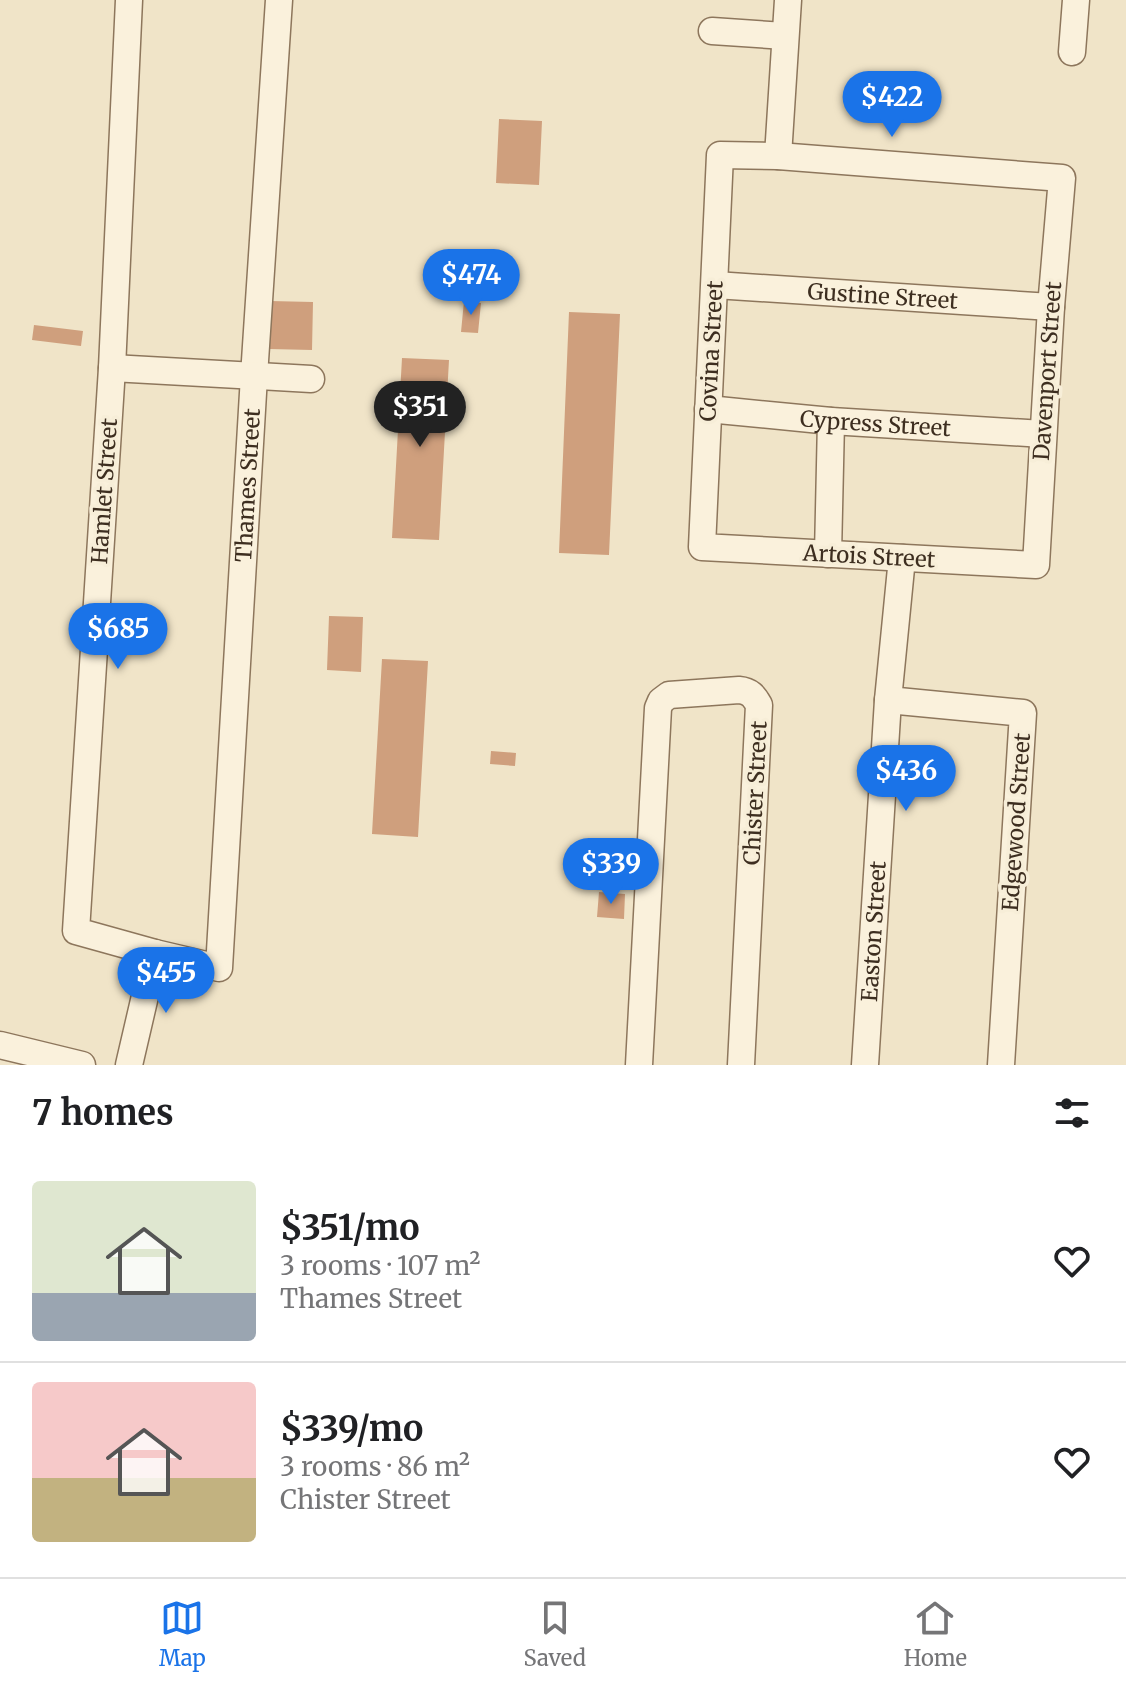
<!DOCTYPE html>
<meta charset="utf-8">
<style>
body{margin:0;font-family:Merriweather,serif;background:#f2f2f2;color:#202124;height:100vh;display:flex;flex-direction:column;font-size:30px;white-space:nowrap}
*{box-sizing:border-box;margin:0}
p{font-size:26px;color:#757577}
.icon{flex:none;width:44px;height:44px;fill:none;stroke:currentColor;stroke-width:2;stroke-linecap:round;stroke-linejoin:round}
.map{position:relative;height:1065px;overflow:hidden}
.sheet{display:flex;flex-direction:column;background:#fff;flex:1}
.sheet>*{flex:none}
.price{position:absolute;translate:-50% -68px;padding:0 18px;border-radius:28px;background:#1a73e8;color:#fff;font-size:26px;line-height:52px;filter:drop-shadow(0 2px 4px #0008)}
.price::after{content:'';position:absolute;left:50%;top:48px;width:24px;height:18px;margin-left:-12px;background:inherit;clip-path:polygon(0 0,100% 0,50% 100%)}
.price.selected{background:#222;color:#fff}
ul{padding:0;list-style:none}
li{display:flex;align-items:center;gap:24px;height:200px;padding:0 32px}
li+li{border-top:2px solid #e0e0e0}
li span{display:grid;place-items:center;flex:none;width:224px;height:160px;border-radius:8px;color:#555}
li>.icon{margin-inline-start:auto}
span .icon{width:96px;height:96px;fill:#fffc;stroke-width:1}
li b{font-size:34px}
h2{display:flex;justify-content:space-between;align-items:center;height:96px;padding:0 32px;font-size:34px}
.tab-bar{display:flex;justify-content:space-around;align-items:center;height:112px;border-top:2px solid #e0e0e0;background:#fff;font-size:22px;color:#757577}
.tab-bar a{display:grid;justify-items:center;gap:4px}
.tab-bar .selected{color:#1a73e8}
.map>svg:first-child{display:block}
.building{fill:#cf9f7d}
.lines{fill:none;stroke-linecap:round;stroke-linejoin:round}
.minor-casing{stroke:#8d765c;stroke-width:29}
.minor{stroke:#faf1dc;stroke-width:26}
.labels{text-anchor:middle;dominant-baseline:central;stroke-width:7;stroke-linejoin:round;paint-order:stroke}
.street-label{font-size:22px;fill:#3d2e20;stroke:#f7eed8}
</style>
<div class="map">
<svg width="1126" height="1065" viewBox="0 0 1126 1065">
<rect width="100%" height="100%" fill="#f0e4c8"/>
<path class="building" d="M499,119L542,121L539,185L496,183Z
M270,301L313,302L312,350L269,349Z
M464,301L481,303L478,333L461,332Z
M569,312L620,314L609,555L559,553Z
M34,325L83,331L81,346L32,340Z
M402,358L449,360L439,540L392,538Z
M329,616L363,617L361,672L327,670Z
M382,659L428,661L418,837L372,834Z
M491,751L516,753L515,766L490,764Z
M567,851H591L590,878H567Z
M599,892L625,894L624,919L597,917Z"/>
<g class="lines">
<defs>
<g id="minor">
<path id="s1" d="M129,0L112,368L76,931L155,953L219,968L254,376L279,0"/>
<path d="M712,31L785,36"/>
<path d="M1072,52L1076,0"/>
<path d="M720,155L778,156L1062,178L1051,307L1036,565L702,547Z"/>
<path d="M778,156L788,0"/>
<path id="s2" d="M715,285L1051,307"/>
<path d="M112,368L311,379"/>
<path id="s3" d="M708,409L831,421L1043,434"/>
<path d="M828,554L831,421"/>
<path d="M888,700L1023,713L1001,1065"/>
<path d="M0,1045L82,1065"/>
<path d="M129,1065L155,953"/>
<path d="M639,1065L658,708L661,701L669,695L739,690C750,691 754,696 759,705L741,1065"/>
<path id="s4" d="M865,1065L888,700L902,558"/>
</g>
</defs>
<use href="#minor" class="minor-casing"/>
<use href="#minor" class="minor"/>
</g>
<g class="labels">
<g class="street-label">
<text stroke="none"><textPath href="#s2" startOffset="168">Gustine Street</textPath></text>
<text transform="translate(711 351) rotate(-87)">Covina Street</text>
<text transform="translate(1047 371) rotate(-86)">Davenport Street</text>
<text stroke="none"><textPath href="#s3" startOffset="168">Cypress Street</textPath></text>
<text stroke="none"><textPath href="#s1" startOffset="1564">Thames Street</textPath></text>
<text transform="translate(104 491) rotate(-86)">Hamlet Street</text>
<text transform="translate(869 556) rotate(3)">Artois Street</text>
<text transform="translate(755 793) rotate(-87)">Chister Street</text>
<text transform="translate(1016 822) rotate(-86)">Edgewood Street</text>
<text stroke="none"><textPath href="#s4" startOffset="134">Easton Street</textPath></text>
</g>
</g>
</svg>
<b class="price" style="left:892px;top:139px">$422</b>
<b class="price" style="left:471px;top:317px">$474</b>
<b class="price selected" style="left:420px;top:449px">$351</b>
<b class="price" style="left:118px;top:671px">$685</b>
<b class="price" style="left:906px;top:813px">$436</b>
<b class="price" style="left:611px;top:906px">$339</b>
<b class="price" style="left:166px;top:1015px">$455</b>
</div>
<section class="sheet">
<h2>7 homes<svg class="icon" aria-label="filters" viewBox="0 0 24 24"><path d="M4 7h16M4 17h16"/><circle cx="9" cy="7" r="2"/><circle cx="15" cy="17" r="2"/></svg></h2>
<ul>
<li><span style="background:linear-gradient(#dfe7d0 70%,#9aa5b1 0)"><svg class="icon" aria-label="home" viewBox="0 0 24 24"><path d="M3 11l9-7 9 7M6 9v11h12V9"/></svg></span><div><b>$351/mo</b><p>3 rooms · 107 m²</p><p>Thames Street</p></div><svg class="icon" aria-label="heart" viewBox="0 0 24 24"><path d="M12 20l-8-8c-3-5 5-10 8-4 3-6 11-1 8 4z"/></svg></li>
<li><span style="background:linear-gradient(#f6c9c9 60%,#c2b280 0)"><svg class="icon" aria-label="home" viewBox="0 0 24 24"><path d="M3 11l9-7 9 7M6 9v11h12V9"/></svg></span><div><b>$339/mo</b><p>3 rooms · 86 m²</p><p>Chister Street</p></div><svg class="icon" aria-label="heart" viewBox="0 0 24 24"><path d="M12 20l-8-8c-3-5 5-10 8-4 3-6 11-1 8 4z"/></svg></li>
</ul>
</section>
<nav class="tab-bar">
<a class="selected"><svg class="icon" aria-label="map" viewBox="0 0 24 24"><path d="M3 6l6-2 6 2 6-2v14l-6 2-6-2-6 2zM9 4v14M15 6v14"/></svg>Map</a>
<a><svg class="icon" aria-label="saved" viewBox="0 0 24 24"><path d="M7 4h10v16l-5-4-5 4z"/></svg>Saved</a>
<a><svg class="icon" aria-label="home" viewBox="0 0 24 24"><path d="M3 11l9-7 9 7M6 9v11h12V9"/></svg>Home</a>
</nav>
